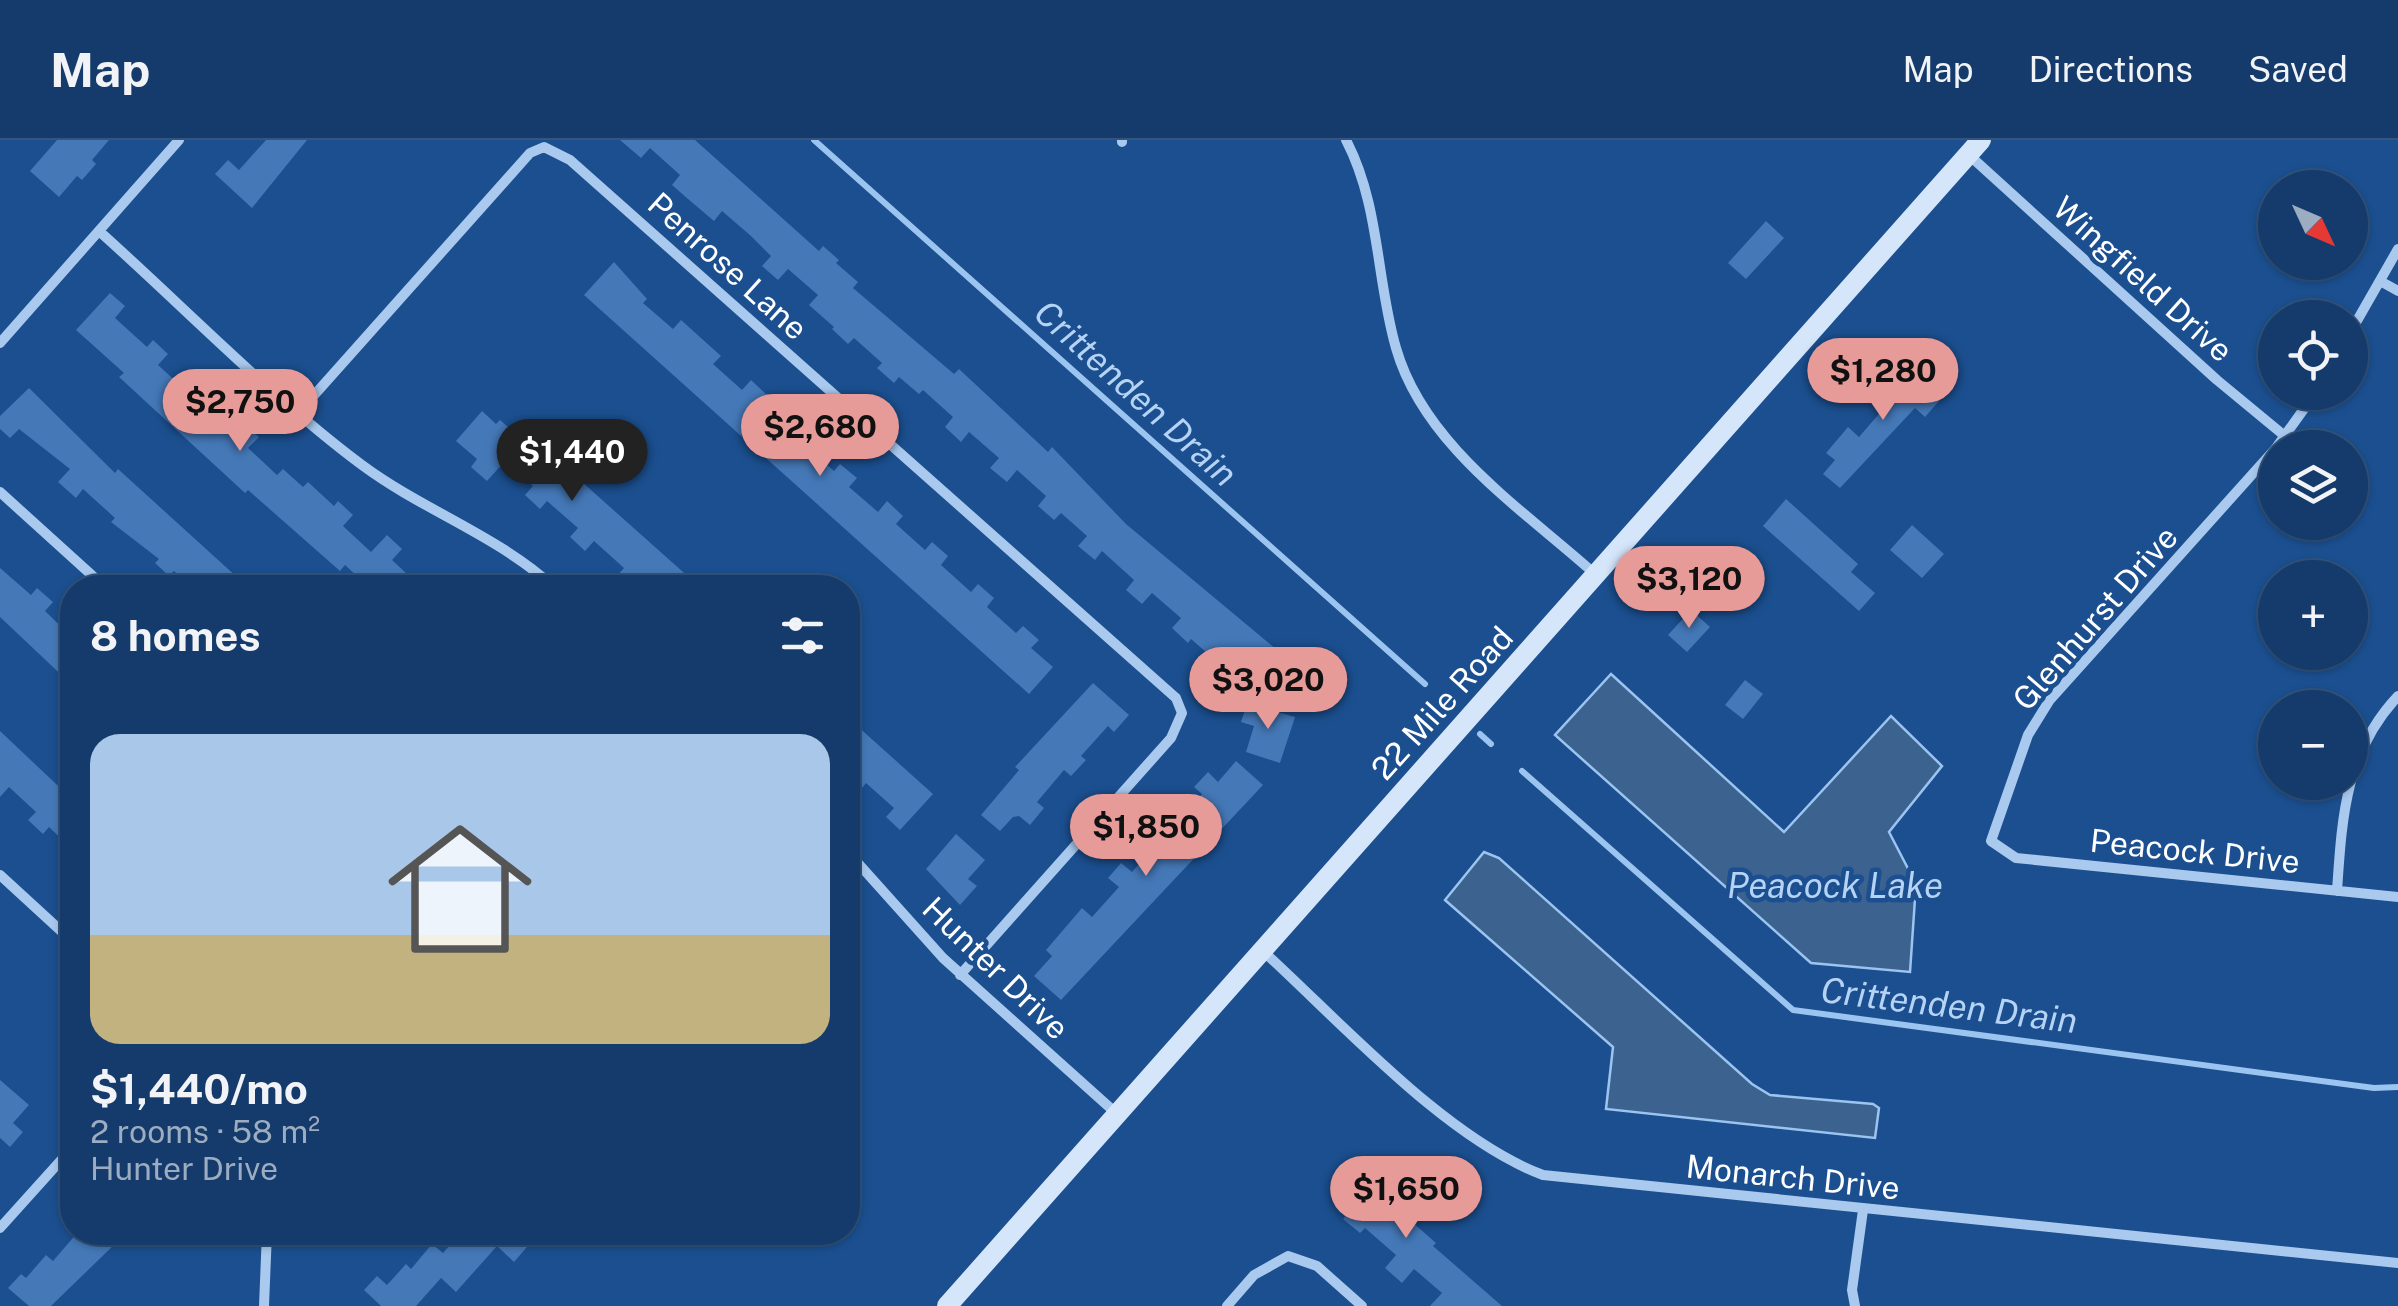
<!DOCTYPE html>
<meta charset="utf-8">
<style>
body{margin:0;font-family:"Public Sans",sans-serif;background:#1d4271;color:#f1f3f6;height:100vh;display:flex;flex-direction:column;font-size:38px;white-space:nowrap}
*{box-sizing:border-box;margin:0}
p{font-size:32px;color:#9dadc1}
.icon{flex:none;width:55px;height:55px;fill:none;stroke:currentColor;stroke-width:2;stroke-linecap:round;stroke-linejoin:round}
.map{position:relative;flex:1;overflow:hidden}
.sheet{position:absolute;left:60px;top:435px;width:800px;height:670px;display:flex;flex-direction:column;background:#143b6b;border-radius:40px;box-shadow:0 2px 8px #0004,0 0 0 2px #33557e}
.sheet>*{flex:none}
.needle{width:65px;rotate:134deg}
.buttons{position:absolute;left:2258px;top:30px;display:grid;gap:20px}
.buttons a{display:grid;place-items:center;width:110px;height:110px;border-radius:50%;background:#143b6b;box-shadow:0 2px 8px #0004,0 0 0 2px #33557e;font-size:50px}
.price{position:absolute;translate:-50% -85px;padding:0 22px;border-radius:35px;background:#e69b98;color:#111;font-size:32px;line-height:65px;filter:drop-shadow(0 2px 5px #0008)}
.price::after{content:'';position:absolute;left:50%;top:60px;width:30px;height:22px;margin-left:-15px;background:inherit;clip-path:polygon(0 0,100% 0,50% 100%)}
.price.active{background:#222;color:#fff}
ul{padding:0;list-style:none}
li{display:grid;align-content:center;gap:20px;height:530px;padding:0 30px}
li span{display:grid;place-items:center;height:310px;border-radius:30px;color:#555}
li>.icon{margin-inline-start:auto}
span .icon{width:180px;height:180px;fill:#fffc;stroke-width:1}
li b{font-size:42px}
h2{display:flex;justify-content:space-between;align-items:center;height:120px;padding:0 30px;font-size:42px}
header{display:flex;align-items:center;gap:60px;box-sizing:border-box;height:140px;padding:0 50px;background:#143b6b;border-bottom:2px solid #33557e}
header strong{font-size:48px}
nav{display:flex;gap:55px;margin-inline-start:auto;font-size:35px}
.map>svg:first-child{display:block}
.water{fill:#3c6290;stroke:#9cc4f0;stroke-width:2.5}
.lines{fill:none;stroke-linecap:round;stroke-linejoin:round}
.stream{stroke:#9cc4f0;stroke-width:6}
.building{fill:#4478b7}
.street{stroke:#a9c9ee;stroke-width:10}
.secondary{stroke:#d6e6fa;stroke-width:20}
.labels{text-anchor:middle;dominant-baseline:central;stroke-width:9;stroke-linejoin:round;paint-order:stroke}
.street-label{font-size:32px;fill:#fff;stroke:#1b4f8f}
.water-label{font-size:35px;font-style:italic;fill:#b5d3f5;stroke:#1b4f8f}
</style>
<header>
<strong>Map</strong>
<nav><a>Map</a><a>Directions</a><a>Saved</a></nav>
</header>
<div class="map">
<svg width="2398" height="1166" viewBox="0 0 2398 1166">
<rect width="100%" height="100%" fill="#1b4f8f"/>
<path class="water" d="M1611,534L1784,692L1891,576L1942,626L1889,692L1916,744L1910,832L1811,823L1555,595Z
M1484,712L1499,718L1752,944L1770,955L1873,964L1879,968L1875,998L1606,969L1613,907L1445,760Z"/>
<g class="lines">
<path class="stream" d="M814,0L1425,544
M1448,564L1453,568
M1480,594L1491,604
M1522,631L1793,870L2374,948L2398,947"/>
</g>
<path class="building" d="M57,0H109L92,20L96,24L82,40L77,36L59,57L30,31Z
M266,0H307L252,68L215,34L228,20L239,30Z
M620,0H695L819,111L823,106L839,120L836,123L858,142L853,148L954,234L959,229L1048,312L1052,307L1126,384L1276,509L1251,537L1230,517L1222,526L1191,499L1188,503L1172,488L1181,478L1152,453L1142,464L1126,450L1134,440L1102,411L1095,420L1078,406L1087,396L1061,373L1054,380L1038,366L1046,356L1017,330L1007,342L990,328L999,318L969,292L961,302L945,287L953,277L923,250L919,254L899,237L894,243L877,228L882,223L854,198L848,204L832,189L834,187L809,165L818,155L788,129L778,140L762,126L771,116L751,96L722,71L714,81L688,59L672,45L680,35L650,8L641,18Z
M1766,81L1784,98L1746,139L1728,123Z
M614,122L647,159L643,163L673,189L681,180L721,216L713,224L742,250L751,240L767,255L760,263L789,289L796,282L812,296L805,305L834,331L840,324L857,338L849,347L878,372L887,361L903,376L896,384L925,410L932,402L948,416L941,425L971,452L978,444L994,458L987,467L1016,493L1023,486L1039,500L1031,508L1053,527L1029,554L584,155Z
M110,153L125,166L115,178L147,207L153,200L168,214L158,225L191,255L201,244L216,258L206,269L233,295L243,284L259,297L248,308L277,335L283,329L303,347L308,342L334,366L338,361L353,375L343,386L371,412L387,395L402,409L392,420L422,448H370L345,425L340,431L248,350L245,353L119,237L124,233L76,190Z
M1911,221L1946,253L1925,277L1915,268L1840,348L1823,334L1835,320L1826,313L1848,287L1859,297L1897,253L1889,246Z
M29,248L115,333L118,329L249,448H192L174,431L169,436L155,423L159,419L111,382L115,378L83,349L76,358L58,342L70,329L19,289L10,298L0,289V276Z
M482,271L496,284L500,280L531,307L536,301L701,448H628L616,437L624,428L594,401L585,411L570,397L578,388L547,361L540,369L525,355L533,346L505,321L487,341L471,327L477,319L456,301Z
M1786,359L1858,424L1851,432L1875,453L1859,471L1763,386Z
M1912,385L1944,414L1922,438L1890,410Z
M0,428L31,455L37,448L53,462L45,471L72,497V545L0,477Z
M1691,470L1710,487L1687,512L1668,495Z
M1745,540L1763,554L1743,579L1725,565Z
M1093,543L1129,575L1114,592L1108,586L1081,616L1086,620L1071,636L1064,630L1037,662L1044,668L1030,685L1019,676L1013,677L1000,691L981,675L1019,630L1015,627Z
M1247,563L1295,577L1280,623L1246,612L1254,586L1241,582Z
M855,584L933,654L900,690L886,677L894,668L866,643L859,652L848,641V592Z
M0,591L72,659V709L49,687L43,694L28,680L36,672L9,647L0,657Z
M1236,621L1263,645L1061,860L1034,836L1052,816L1046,810L1082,768L1092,777L1119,747L1108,738L1121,723L1132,732L1160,700L1151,692L1164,677L1174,686L1202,654L1194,647L1208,632L1218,642Z
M956,694L985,720L968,739L977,746L960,765L926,729Z
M0,940L29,965L13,983L23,992L10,1007L0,998Z
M1357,1021L1395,1054L1388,1061L1436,1103L1433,1106L1502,1166H1430L1442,1153L1414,1129L1402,1143L1385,1128L1396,1115L1365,1088L1360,1093L1343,1079L1354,1066L1334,1048Z
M78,1092H109L118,1101L51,1166H29L8,1148L21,1134L26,1138L46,1115L53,1121Z
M461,1092H540L514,1122L497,1106L456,1152L441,1138L416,1166H381L364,1150L377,1136L387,1145L406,1124L411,1129L432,1104L443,1113Z"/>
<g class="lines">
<path class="street" d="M1346,0C1380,65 1376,139 1396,208C1424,306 1524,370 1596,435
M1122,2V0
M1969,15L2217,240L2286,297
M99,91C184,167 271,257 362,325C424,371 497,395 555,448
M2380,141L2398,151
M2350,193L2398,109
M0,203L179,0
M300,271L530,13L544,7L570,20L1176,558L1182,573L1171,598L960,835
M2276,308L2316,252
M2275,309L2049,561L2028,595L1991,701L2016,718L2398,757
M0,352L106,448
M848,712L943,818L1117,974
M0,735L72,801
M2337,751C2342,678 2345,612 2398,556
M1263,811C1341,882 1446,999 1543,1035L2398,1123
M0,1088L72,1008
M264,1166L267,1092
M1227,1166L1254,1135L1288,1116L1317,1126L1362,1166
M1855,1166L1852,1150L1863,1070"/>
<path class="secondary" d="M947,1166L1981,0"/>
</g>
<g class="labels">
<g class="street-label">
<text transform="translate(728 126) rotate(42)">Penrose Lane</text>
<text transform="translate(2143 139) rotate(42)">Wingfield Drive</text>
<text transform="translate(2095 478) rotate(-49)">Glenhurst Drive</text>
<text transform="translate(1442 563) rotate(-48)">22 Mile Road</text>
<text transform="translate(2195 711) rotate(6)">Peacock Drive</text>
<text transform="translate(996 828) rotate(44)">Hunter Drive</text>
<text transform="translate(1793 1037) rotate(6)">Monarch Drive</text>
</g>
<g class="water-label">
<text transform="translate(1136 253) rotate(42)">Crittenden Drain</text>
<text x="1835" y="745">Peacock Lake</text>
<text transform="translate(1949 865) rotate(7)">Crittenden Drain</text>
</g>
</g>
</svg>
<div class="buttons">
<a><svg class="needle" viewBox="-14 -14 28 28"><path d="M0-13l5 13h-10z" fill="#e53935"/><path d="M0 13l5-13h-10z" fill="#9dadc1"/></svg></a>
<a><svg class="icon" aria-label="locate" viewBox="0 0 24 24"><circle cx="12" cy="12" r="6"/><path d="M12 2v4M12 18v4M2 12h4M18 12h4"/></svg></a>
<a><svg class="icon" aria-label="layers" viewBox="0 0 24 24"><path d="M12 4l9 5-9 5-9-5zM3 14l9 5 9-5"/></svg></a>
<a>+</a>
<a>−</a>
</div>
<b class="price" style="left:1883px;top:283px">$1,280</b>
<b class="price" style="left:240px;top:314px">$2,750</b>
<b class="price" style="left:820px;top:339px">$2,680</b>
<b class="price active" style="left:572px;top:364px">$1,440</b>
<b class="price" style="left:1689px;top:491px">$3,120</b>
<b class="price" style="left:1268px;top:592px">$3,020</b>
<b class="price" style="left:1146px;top:739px">$1,850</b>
<b class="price" style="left:1406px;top:1101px">$1,650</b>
<section class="sheet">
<h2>8 homes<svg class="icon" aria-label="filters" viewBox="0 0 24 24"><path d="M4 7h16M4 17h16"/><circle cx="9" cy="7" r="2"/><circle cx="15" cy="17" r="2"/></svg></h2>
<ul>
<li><span style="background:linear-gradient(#a9c7e8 65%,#c2b280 0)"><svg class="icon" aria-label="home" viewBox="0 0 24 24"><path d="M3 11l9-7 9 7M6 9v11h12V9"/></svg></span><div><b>$1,440/mo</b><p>2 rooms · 58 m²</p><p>Hunter Drive</p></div></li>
</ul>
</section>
</div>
